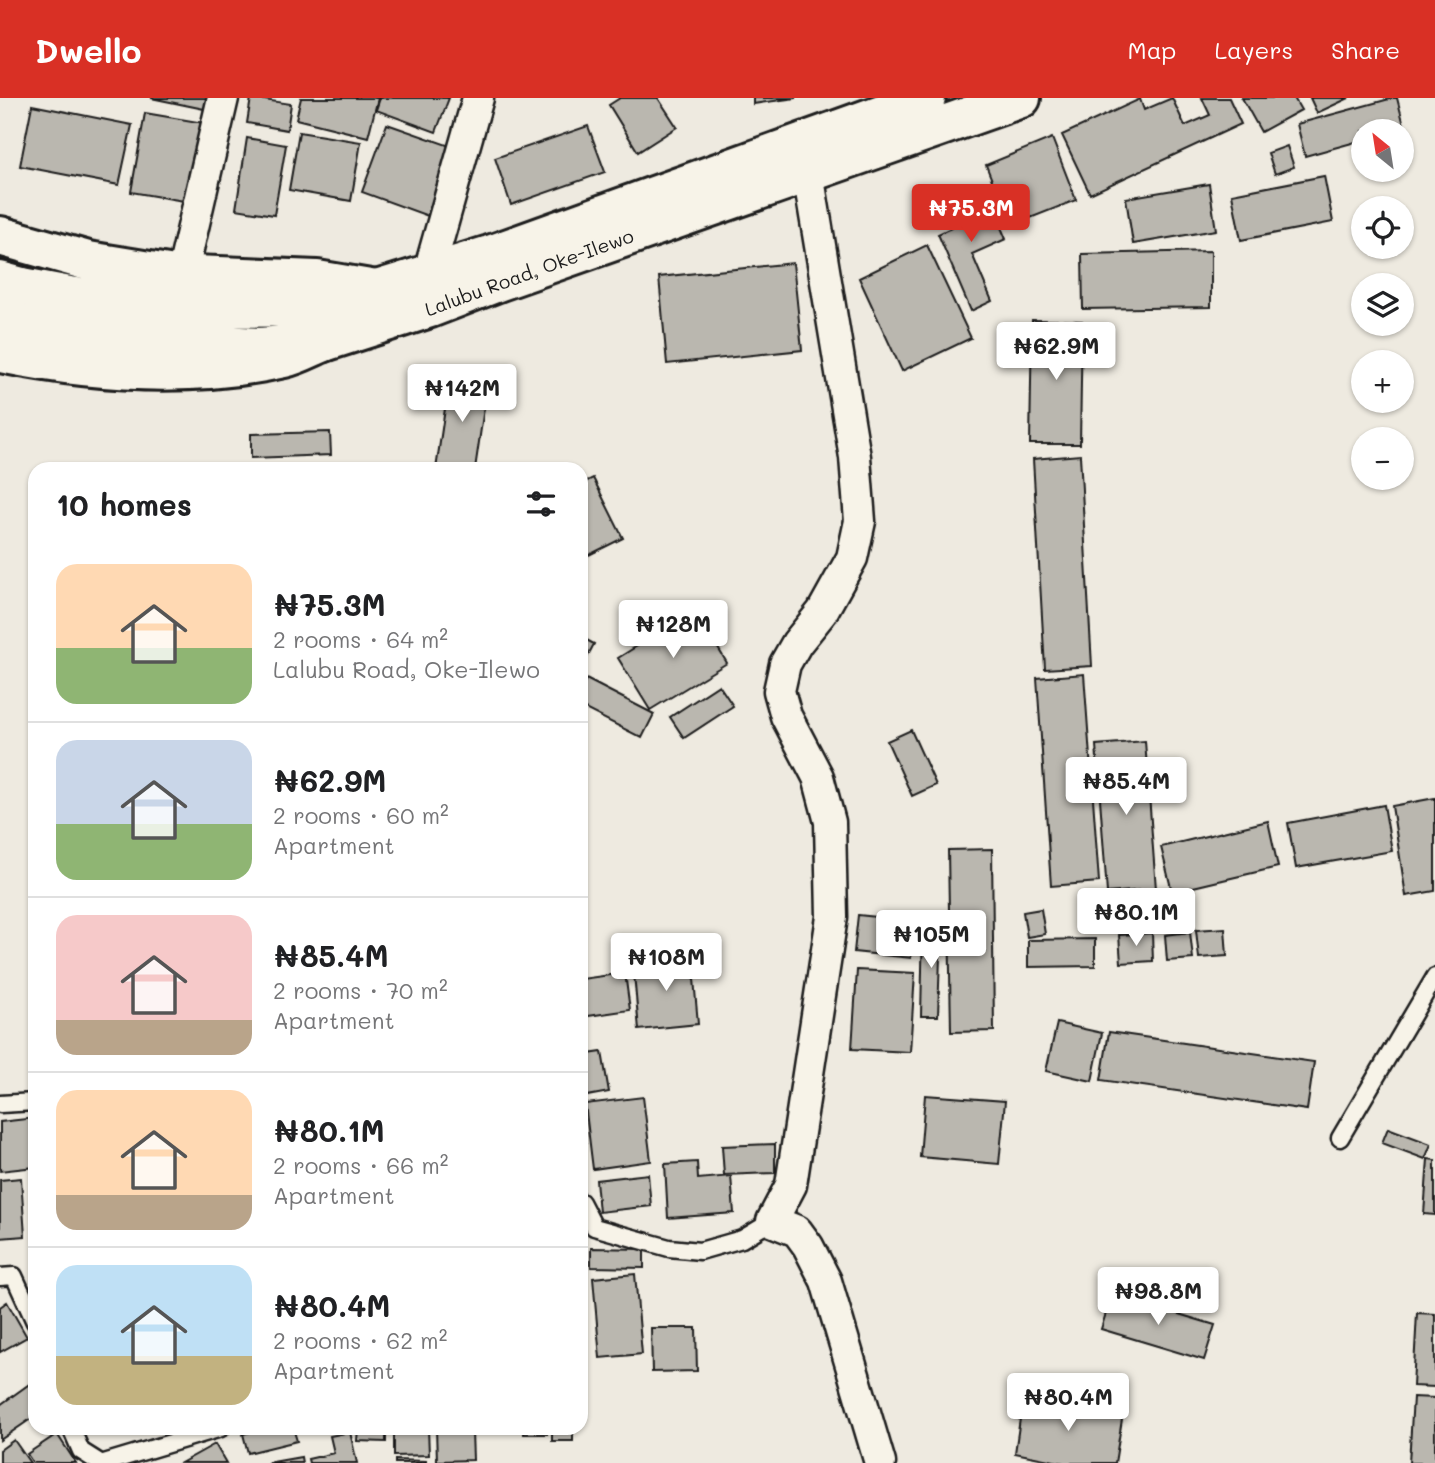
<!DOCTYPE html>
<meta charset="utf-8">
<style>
body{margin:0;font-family:Mali,sans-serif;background:#f2f2f2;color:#202124;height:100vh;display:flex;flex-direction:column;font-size:26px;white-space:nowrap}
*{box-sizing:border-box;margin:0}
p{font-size:23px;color:#757577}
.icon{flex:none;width:38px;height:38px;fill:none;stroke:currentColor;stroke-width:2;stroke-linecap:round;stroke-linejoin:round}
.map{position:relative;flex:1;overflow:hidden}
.sheet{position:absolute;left:28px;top:364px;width:560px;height:973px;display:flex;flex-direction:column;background:#fff;border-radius:21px;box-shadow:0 2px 5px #0004}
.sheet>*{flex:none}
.needle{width:46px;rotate:330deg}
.fabs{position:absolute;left:1351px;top:21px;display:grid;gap:14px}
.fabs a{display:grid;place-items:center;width:63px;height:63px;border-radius:50%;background:#fff;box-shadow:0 2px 5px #0004;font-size:35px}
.price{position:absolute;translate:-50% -60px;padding:0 16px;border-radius:7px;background:#fff;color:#222;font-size:23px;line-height:46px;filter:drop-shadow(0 2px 4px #0008)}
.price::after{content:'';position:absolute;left:50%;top:42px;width:21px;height:16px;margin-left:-10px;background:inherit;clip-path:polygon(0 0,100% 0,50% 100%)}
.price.current{background:#d93025;color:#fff}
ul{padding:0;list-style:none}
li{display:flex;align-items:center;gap:21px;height:175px;padding:0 28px}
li+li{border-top:2px solid #e0e0e0}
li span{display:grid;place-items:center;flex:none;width:196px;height:140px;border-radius:21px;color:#555}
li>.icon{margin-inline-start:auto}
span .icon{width:84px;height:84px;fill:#fffc;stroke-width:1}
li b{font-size:30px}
h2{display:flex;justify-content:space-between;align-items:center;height:84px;padding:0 28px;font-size:30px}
header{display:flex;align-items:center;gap:42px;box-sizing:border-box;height:98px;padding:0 35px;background:#d93025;color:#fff}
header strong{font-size:33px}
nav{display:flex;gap:38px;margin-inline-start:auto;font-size:24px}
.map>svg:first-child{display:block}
.building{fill:#bab7af;stroke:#1c1c1c;stroke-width:2}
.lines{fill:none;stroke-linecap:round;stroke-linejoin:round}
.service-casing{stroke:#1c1c1c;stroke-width:21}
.minor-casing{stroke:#1c1c1c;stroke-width:35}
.primary-casing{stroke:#1c1c1c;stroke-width:44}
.trunk-casing{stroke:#1c1c1c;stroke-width:44}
.service{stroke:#f7f3e8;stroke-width:16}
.minor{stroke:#f7f3e8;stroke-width:30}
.primary{stroke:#f7f3e8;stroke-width:38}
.trunk{stroke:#f7f3e8;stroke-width:38}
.labels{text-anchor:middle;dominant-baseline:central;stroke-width:5;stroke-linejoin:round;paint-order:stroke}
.street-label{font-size:19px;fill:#1c1c1c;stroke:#f7f3e8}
</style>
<header>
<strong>Dwello</strong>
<nav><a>Map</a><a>Layers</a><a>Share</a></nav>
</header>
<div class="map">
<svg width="1435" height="1365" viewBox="0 0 1435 1365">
<rect width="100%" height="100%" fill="#eeeae0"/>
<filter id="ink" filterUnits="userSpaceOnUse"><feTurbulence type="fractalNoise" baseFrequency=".0143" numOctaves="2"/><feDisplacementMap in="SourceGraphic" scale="14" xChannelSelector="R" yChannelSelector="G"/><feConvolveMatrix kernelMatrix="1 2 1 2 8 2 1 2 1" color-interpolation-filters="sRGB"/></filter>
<g filter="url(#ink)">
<path class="building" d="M151,0H211L209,12Z
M251,0L291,6L287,32L247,25Z
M301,0H378L368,39L296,21Z
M380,0H449L436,34L376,12Z
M620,0H658L677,29L638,54L609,7Z
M753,0H796L753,6Z
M1172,0L1185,28L1210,17L1202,0H1229L1241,26L1090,96L1062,37L1140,1L1144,12Z
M1242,0H1294L1301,12L1261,34Z
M1310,0H1349L1317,15Z
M1393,0H1397L1405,31L1396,33H1363V42L1305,58L1297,26Z
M32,7L132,27L119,87L20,68Z
M145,15L204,25L190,104L131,94Z
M387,26L453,49L428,118L362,94Z
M588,28L605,74L511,107L495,60Z
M299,34L361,44L351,103L289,92Z
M247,40L286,47L274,117L236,111Z
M1052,40L1076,102L1010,128L986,67Z
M1287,48L1294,69L1275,76L1268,55Z
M1324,78L1333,124L1241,142L1232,96Z
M1209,86L1216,132L1133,146L1126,100Z
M986,94L1006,141L972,156L992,203L971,213L938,136L951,130L943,112Z
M927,147L971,240L902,273L859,180Z
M1211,153V209L1083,211L1082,156Z
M793,165L802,252L667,266L659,179Z
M1032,222L1082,223L1080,346H1030Z
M450,277L488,283L475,371H436Z
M330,334L331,357L251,360V336Z
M1080,357L1092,568L1045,571L1033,361Z
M593,380L623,440L581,461V386Z
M695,512L727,565L650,612L618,560Z
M581,539L594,546L581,571Z
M1084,576L1099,784L1051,788L1037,580Z
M586,581L654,616L642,640L581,609V591Z
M719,587L733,608L684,640L670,619Z
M911,632L936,687L912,698L887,643Z
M1145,643L1156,791L1107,795L1096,647Z
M1435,700V793L1406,798L1392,708Z
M1384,707L1392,753L1296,770L1288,725Z
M1268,723L1278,769L1172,794L1161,749Z
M992,751L994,933L951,934L948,752Z
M1041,811L1045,836L1027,839L1023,814Z
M858,817L915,823L911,860L854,854Z
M923,827H941L938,918H921Z
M1225,830L1227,858L1199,860L1196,832Z
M1190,834L1193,861L1167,863L1165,837Z
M1152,835L1153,863L1121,865L1119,837Z
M1095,841V868L1028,869V842Z
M692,858L698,926L639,932L633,864Z
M857,872L915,875L910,954L852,951Z
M625,875L630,912L581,919V881Z
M1057,925L1102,935L1092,983L1046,973Z
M1109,934L1314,964L1307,1012L1101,982Z
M602,954L609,994L582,999L581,957Z
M925,997L1005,1003L999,1066L920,1059Z
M643,999L651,1063L593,1071L585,1006Z
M35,1020V1069L0,1073V1024Z
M1388,1030L1431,1046L1425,1061L1382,1045Z
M775,1046V1075L724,1077L722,1048Z
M1428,1061L1435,1062V1117L1424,1116Z
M697,1064L698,1081L731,1078L734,1115L668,1120L665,1066Z
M648,1076L651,1108L599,1114L596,1082Z
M21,1080L25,1138L0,1140V1082Z
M591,1150L644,1151V1170L591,1169Z
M635,1176L642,1256L600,1260L593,1180Z
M1112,1196L1215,1227L1204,1262L1101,1231Z
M7,1204L27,1239L0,1254V1209Z
M1417,1215L1435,1216V1289L1413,1288Z
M651,1230H696L697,1273L652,1274Z
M35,1282V1318L0,1342V1307Z
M1413,1299L1435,1300V1365H1409Z
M1023,1300L1123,1315L1115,1365H1064L1015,1355Z
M266,1330H293L297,1343L248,1355L243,1336Z
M358,1330H386V1344L357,1343Z
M394,1330H428L429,1357L394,1358Z
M436,1330H515V1331L472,1333L473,1362L437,1363Z
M524,1330H547V1336H524Z
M552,1330H573V1343H552Z
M350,1334L357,1365H309L308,1361L334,1355L330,1338Z
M57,1336L76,1365H33L27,1356Z
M14,1342L30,1365H0V1352Z
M215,1346L226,1365H181Z
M301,1359L302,1365H267Z
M395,1362L426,1363V1365H395Z"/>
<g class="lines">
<defs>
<path id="service" d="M0,1006L35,1004
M1340,1040L1435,879
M581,1104L594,1129L669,1150L700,1153L742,1141L772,1123
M0,1179L14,1178L35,1224
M71,1330L81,1353L100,1365
M104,1365L221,1330"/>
<path id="minor" d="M808,75L855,359L860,423L852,460L822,514L797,545L785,566L779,593L786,618L818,679L830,724L832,819L791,1087L772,1123L797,1133L808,1148L826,1183L880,1365
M182,177L223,0
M428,177L478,0"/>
<path id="primary" d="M22,189L69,198L142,207L204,210L322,209L490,157L926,0
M21,226L156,244L260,249L324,244L430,210L500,183L1021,0"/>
<path id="trunk" d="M0,138L88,163L168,176L317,182L376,192
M0,183L22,189
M0,221L21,226
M0,255C93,274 191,281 284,260C298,257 311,249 324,244"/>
</defs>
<use href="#service" class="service-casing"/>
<use href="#minor" class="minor-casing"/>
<use href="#primary" class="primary-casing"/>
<use href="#trunk" class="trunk-casing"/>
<use href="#service" class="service"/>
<use href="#minor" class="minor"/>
<use href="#primary" class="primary"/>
<use href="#trunk" class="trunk"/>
</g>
</g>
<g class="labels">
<g class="street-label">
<text transform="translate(529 174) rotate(-20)">Lalubu Road, Oke-Ilewo</text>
</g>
</g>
</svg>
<div class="fabs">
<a><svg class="needle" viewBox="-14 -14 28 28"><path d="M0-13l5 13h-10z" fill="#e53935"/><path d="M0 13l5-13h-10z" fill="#757577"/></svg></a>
<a><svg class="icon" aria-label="locate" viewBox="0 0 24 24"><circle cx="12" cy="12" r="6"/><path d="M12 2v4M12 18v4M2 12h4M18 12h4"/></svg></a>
<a><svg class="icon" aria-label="layers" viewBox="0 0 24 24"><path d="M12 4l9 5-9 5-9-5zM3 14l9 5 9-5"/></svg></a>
<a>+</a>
<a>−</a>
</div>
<b class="price current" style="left:971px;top:146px">₦75.3M</b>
<b class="price" style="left:1056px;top:284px">₦62.9M</b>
<b class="price" style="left:462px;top:326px">₦142M</b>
<b class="price" style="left:673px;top:562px">₦128M</b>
<b class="price" style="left:1126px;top:719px">₦85.4M</b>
<b class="price" style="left:1136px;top:850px">₦80.1M</b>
<b class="price" style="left:931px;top:872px">₦105M</b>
<b class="price" style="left:666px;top:895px">₦108M</b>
<b class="price" style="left:1158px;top:1229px">₦98.8M</b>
<b class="price" style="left:1068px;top:1335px">₦80.4M</b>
<section class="sheet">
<h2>10 homes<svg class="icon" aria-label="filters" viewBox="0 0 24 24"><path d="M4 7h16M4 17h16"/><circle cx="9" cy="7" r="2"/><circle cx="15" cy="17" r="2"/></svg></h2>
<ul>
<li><span style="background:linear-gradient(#ffd9b3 60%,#8fb573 0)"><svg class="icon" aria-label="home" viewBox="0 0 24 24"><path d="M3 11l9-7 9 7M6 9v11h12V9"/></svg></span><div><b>₦75.3M</b><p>2 rooms · 64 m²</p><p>Lalubu Road, Oke-Ilewo</p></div></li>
<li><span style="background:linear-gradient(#c9d6e8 60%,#8fb573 0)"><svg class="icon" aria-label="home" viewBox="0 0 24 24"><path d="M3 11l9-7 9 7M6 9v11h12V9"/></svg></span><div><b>₦62.9M</b><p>2 rooms · 60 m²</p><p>Apartment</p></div></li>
<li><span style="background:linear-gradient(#f6c9c9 75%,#b9a48a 0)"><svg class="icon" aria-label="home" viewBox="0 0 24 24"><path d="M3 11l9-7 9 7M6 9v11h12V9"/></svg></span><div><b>₦85.4M</b><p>2 rooms · 70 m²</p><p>Apartment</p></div></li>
<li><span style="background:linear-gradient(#ffd9b3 75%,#b9a48a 0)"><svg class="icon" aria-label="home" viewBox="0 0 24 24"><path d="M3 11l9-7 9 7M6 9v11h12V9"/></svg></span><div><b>₦80.1M</b><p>2 rooms · 66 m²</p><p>Apartment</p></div></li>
<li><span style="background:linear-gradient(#bfe0f5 65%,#c2b280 0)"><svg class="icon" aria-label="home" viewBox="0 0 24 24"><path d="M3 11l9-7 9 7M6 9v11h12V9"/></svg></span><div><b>₦80.4M</b><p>2 rooms · 62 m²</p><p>Apartment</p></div></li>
</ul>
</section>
</div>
